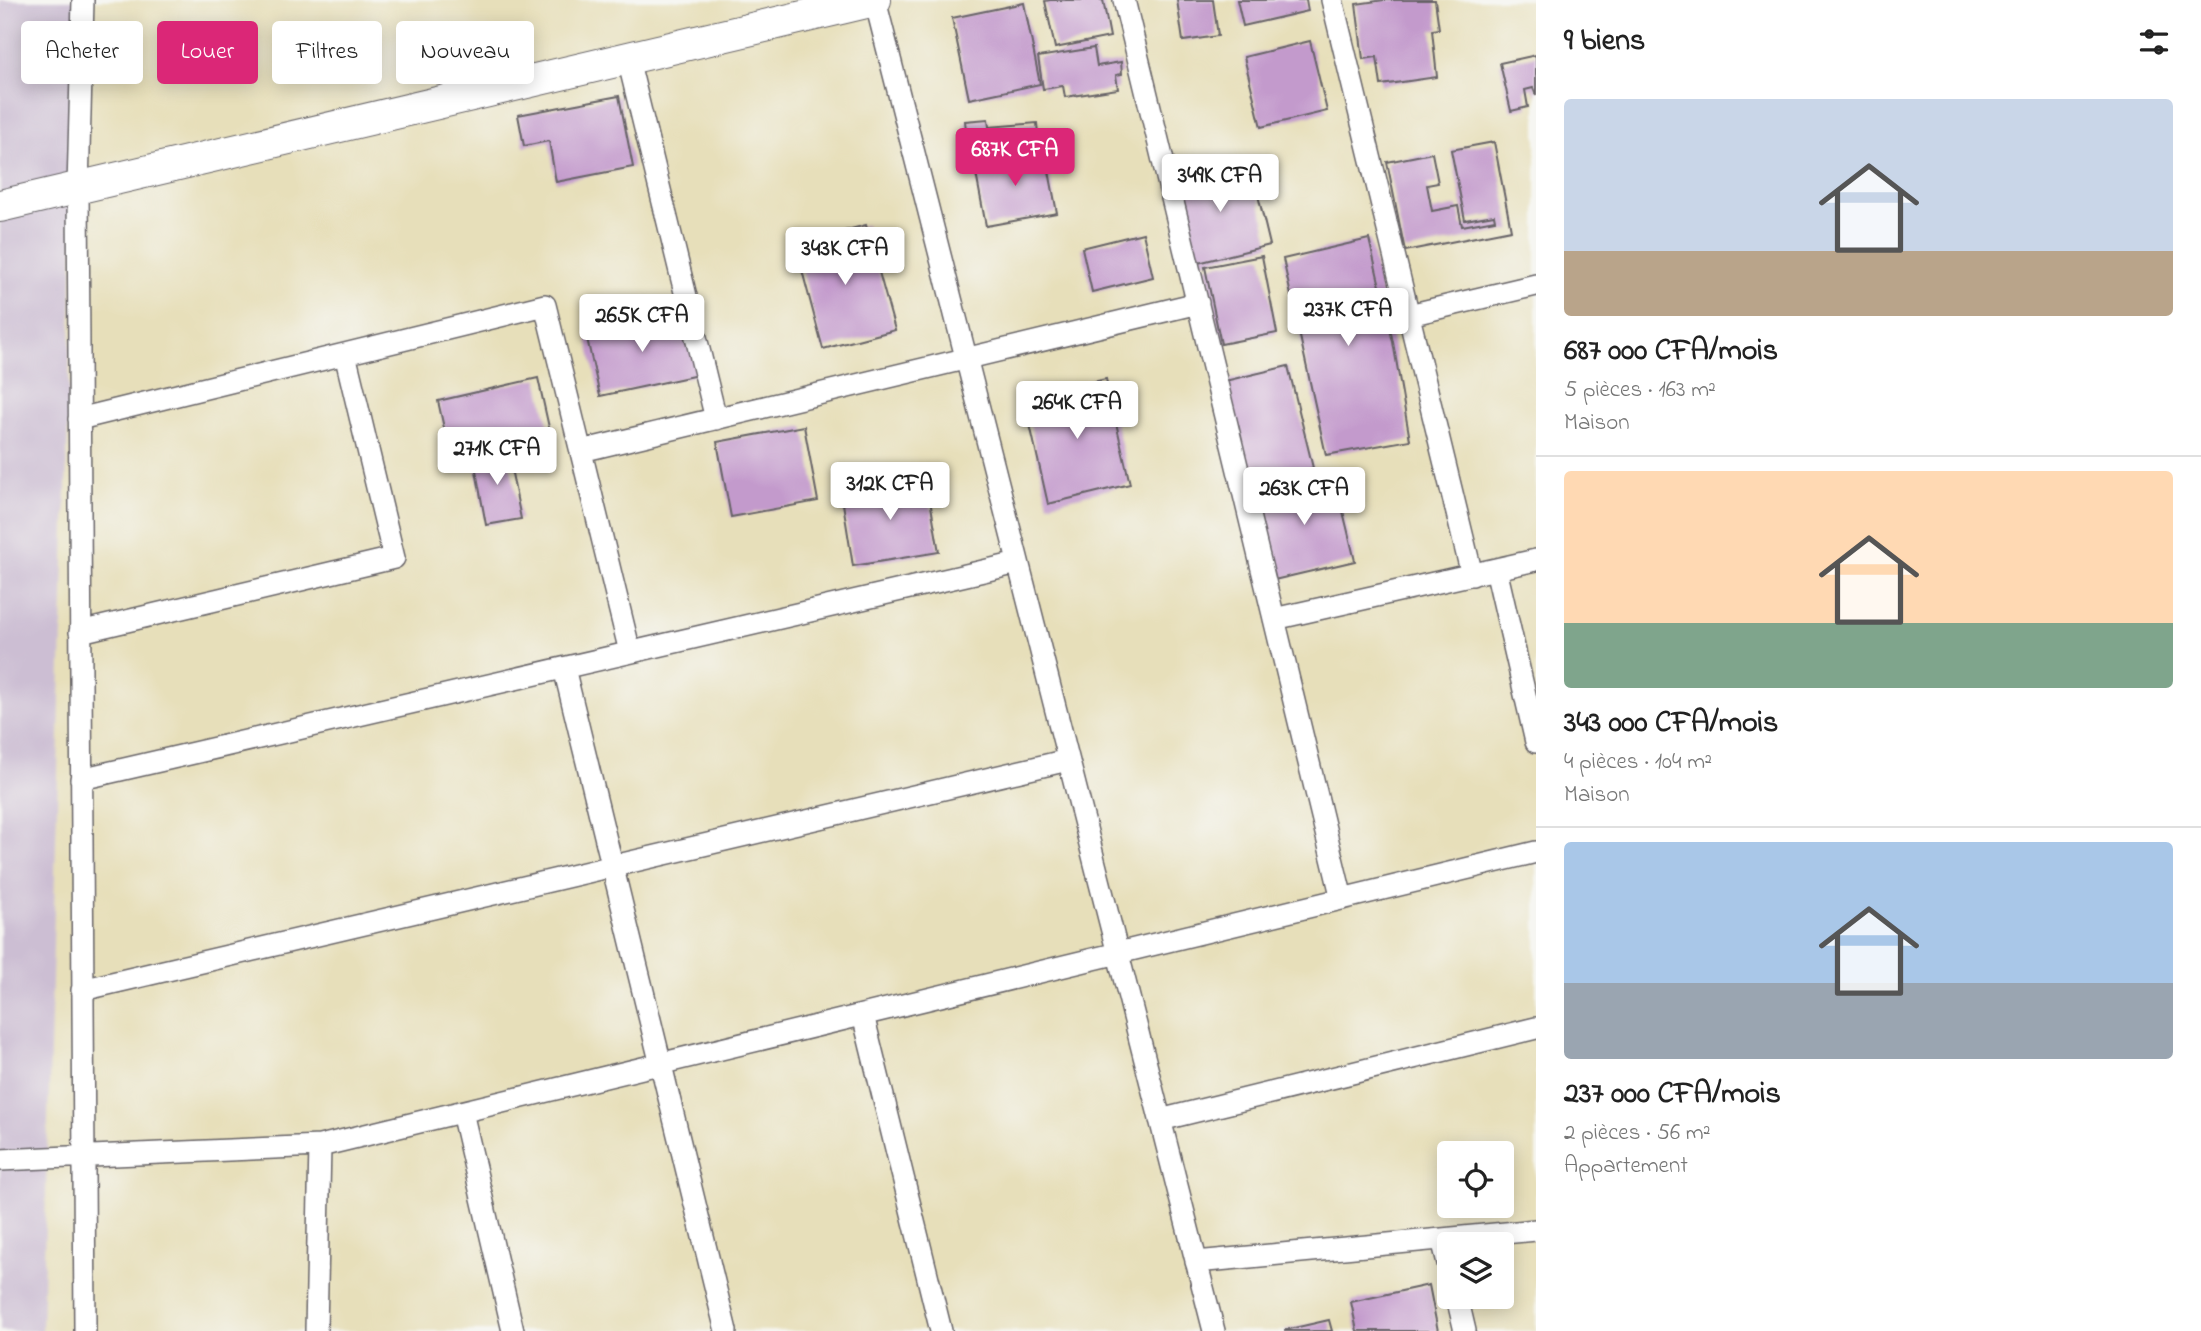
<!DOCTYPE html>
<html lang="fr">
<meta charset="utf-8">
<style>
body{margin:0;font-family:"Indie Flower",sans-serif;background:#f2f2f2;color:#222;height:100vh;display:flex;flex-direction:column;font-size:26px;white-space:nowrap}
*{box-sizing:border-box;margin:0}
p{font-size:23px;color:#767676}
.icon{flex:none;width:38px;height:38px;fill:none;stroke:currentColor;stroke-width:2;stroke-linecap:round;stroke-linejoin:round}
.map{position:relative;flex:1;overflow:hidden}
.details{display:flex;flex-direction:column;background:#fff;width:665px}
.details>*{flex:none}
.top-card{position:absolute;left:21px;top:21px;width:665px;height:63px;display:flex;gap:14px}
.fabs{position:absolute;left:1437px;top:1141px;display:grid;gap:14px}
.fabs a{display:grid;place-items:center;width:77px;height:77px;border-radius:7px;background:#fff;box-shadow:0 4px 18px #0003;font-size:35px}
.price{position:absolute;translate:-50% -60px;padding:0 16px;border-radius:7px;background:#fff;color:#222;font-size:23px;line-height:46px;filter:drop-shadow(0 2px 4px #0008)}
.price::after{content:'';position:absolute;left:50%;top:42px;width:21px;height:16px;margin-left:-10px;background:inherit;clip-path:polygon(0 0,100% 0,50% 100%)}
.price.current{background:#db2777;color:#fff}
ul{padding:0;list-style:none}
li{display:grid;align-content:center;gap:14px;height:371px;padding:0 28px}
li+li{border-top:2px solid #e0e0e0}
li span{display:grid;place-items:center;height:217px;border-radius:7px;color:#555}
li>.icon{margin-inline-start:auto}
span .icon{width:126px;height:126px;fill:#fffc;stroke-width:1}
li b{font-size:30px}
h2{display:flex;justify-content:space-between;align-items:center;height:84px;padding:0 28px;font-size:30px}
.chip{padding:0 24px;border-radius:7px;background:#fff;box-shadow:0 4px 18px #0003;font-size:24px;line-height:63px}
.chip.current{background:#db2777;color:#fff}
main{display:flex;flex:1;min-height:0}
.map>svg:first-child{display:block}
.industrial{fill:#ccbed3}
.building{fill:#c39acc}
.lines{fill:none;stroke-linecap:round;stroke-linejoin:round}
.street-casing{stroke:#676467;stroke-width:24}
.secondary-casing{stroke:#676467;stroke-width:34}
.street{stroke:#fff;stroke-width:21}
.secondary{stroke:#fff;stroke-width:32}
</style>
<main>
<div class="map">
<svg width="1536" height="1331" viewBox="0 0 1536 1331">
<rect width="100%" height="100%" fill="#f6f6f2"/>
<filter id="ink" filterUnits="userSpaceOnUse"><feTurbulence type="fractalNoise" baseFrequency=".0143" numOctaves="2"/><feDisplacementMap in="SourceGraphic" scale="14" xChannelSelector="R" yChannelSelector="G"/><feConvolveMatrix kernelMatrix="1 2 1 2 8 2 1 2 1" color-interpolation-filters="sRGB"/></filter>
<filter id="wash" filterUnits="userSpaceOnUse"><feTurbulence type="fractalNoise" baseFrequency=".00686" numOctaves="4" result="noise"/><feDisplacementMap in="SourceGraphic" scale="28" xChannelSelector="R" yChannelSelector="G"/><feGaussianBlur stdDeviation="1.57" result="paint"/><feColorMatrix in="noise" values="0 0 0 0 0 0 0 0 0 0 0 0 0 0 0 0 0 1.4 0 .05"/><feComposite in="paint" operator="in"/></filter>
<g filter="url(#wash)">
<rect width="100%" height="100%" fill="#e7dfba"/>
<path class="industrial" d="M0,0H80L42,1331H0Z"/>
<g id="blocks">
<path class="building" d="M1050,0H1103L1110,37L1055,48L1045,1Z
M1177,0H1213L1218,36L1183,41Z
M1237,0H1306L1308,11L1243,26Z
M1384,0H1435L1439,29L1432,30L1437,77L1381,85L1377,57L1363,59L1356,4Z
M1024,3L1040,84L969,99L952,18Z
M1310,41L1327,111L1261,127L1244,57Z
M1094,48L1097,66L1121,62L1122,74L1116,75L1118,89L1065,97L1063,86L1043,89L1038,57Z
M1536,55V96L1533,88L1525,90L1528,107L1511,111L1500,63Z
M619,96L633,167L556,182L549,141L524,146L518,115Z
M988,119L989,127L1037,123L1039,146L1020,148L1019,140L989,143V136L967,138L965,121Z
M1494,142L1511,230L1405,251L1387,162L1432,153L1438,183L1427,185L1432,211L1458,206L1462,226L1495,220L1494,215L1465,220L1451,150Z
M1045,150L1057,213L986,226L974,163Z
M1250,162L1270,245L1190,265L1170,182Z
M866,225L895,330L823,349L795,244Z
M1143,233L1153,277L1092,292L1082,248Z
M1369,239L1393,342L1410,440L1326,455L1283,259Z
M1262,256L1277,333L1221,344L1205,267Z
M685,313L698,375L600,396L586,334Z
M1288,366L1313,468L1250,483L1225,381Z
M538,378L550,432L450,455L438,401Z
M1106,379L1130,484L1048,504L1024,398Z
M804,426L818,501L731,517L717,442Z
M507,448L521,519L486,525L473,454Z
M1334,474L1355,561L1274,580L1253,494Z
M926,477L939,552L853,566L841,491Z
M1429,1285L1438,1331H1357L1351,1302Z
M1329,1320L1332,1331H1285V1330Z"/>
</g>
</g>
<g filter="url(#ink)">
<use href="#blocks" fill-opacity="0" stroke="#676467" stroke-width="2"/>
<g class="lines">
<defs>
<path id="street" d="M83,0L78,188L85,1331
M875,0L1214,1331
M1124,0L1342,899
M1332,0L1472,575
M628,59L716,419
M1409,315L1536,285
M79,419L545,305L630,652
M581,451L1198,303
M1496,569L1536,742
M1274,619L1536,560
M80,632L394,558L345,354
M564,668L726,1331
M81,779L1018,563
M82,990L1068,760
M863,1015L941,1331
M462,1112L513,1331
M1160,1120L1536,1028
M0,1160L320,1146L1536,852
M1442,1239L1449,1267
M1196,1262L1536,1230
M1457,1297L1465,1331
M316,1331L320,1146"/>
<path id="secondary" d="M0,206L875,0"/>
</defs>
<use href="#street" class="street-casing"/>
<use href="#secondary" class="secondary-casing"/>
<use href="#street" class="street"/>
<use href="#secondary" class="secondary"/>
</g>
</g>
</svg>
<div class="fabs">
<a><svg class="icon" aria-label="locate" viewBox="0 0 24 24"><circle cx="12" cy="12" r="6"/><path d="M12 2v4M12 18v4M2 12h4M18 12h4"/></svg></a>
<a><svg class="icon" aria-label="layers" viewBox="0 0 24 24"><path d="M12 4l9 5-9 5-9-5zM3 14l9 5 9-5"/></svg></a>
</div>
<b class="price current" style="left:1015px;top:188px">687K CFA</b>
<b class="price" style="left:1220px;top:214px">349K CFA</b>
<b class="price" style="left:845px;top:287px">343K CFA</b>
<b class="price" style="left:1348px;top:348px">237K CFA</b>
<b class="price" style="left:642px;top:354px">265K CFA</b>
<b class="price" style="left:1077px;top:441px">264K CFA</b>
<b class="price" style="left:497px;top:487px">271K CFA</b>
<b class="price" style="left:890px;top:522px">312K CFA</b>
<b class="price" style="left:1304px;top:527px">263K CFA</b>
<div class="top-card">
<a class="chip">Acheter</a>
<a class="chip current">Louer</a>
<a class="chip">Filtres</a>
<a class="chip">Nouveau</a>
</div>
</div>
<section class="details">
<h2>9 biens<svg class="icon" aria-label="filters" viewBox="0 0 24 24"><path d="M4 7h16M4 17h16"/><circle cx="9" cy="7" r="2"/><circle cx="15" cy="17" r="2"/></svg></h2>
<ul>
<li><span style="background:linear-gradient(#c9d6e8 70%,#b9a48a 0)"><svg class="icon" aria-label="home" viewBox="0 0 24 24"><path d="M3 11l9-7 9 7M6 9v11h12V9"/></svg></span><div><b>687 000 CFA/mois</b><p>5 pièces · 163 m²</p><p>Maison</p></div></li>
<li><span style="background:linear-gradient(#ffd9b3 70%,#7fa58c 0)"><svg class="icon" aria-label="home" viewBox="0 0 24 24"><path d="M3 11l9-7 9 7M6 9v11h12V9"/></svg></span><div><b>343 000 CFA/mois</b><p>4 pièces · 104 m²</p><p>Maison</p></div></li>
<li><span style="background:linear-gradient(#a9c7e8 65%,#9aa5b1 0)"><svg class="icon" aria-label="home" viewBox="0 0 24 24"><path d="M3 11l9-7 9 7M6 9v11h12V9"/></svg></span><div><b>237 000 CFA/mois</b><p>2 pièces · 56 m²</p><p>Appartement</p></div></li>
</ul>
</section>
</main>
